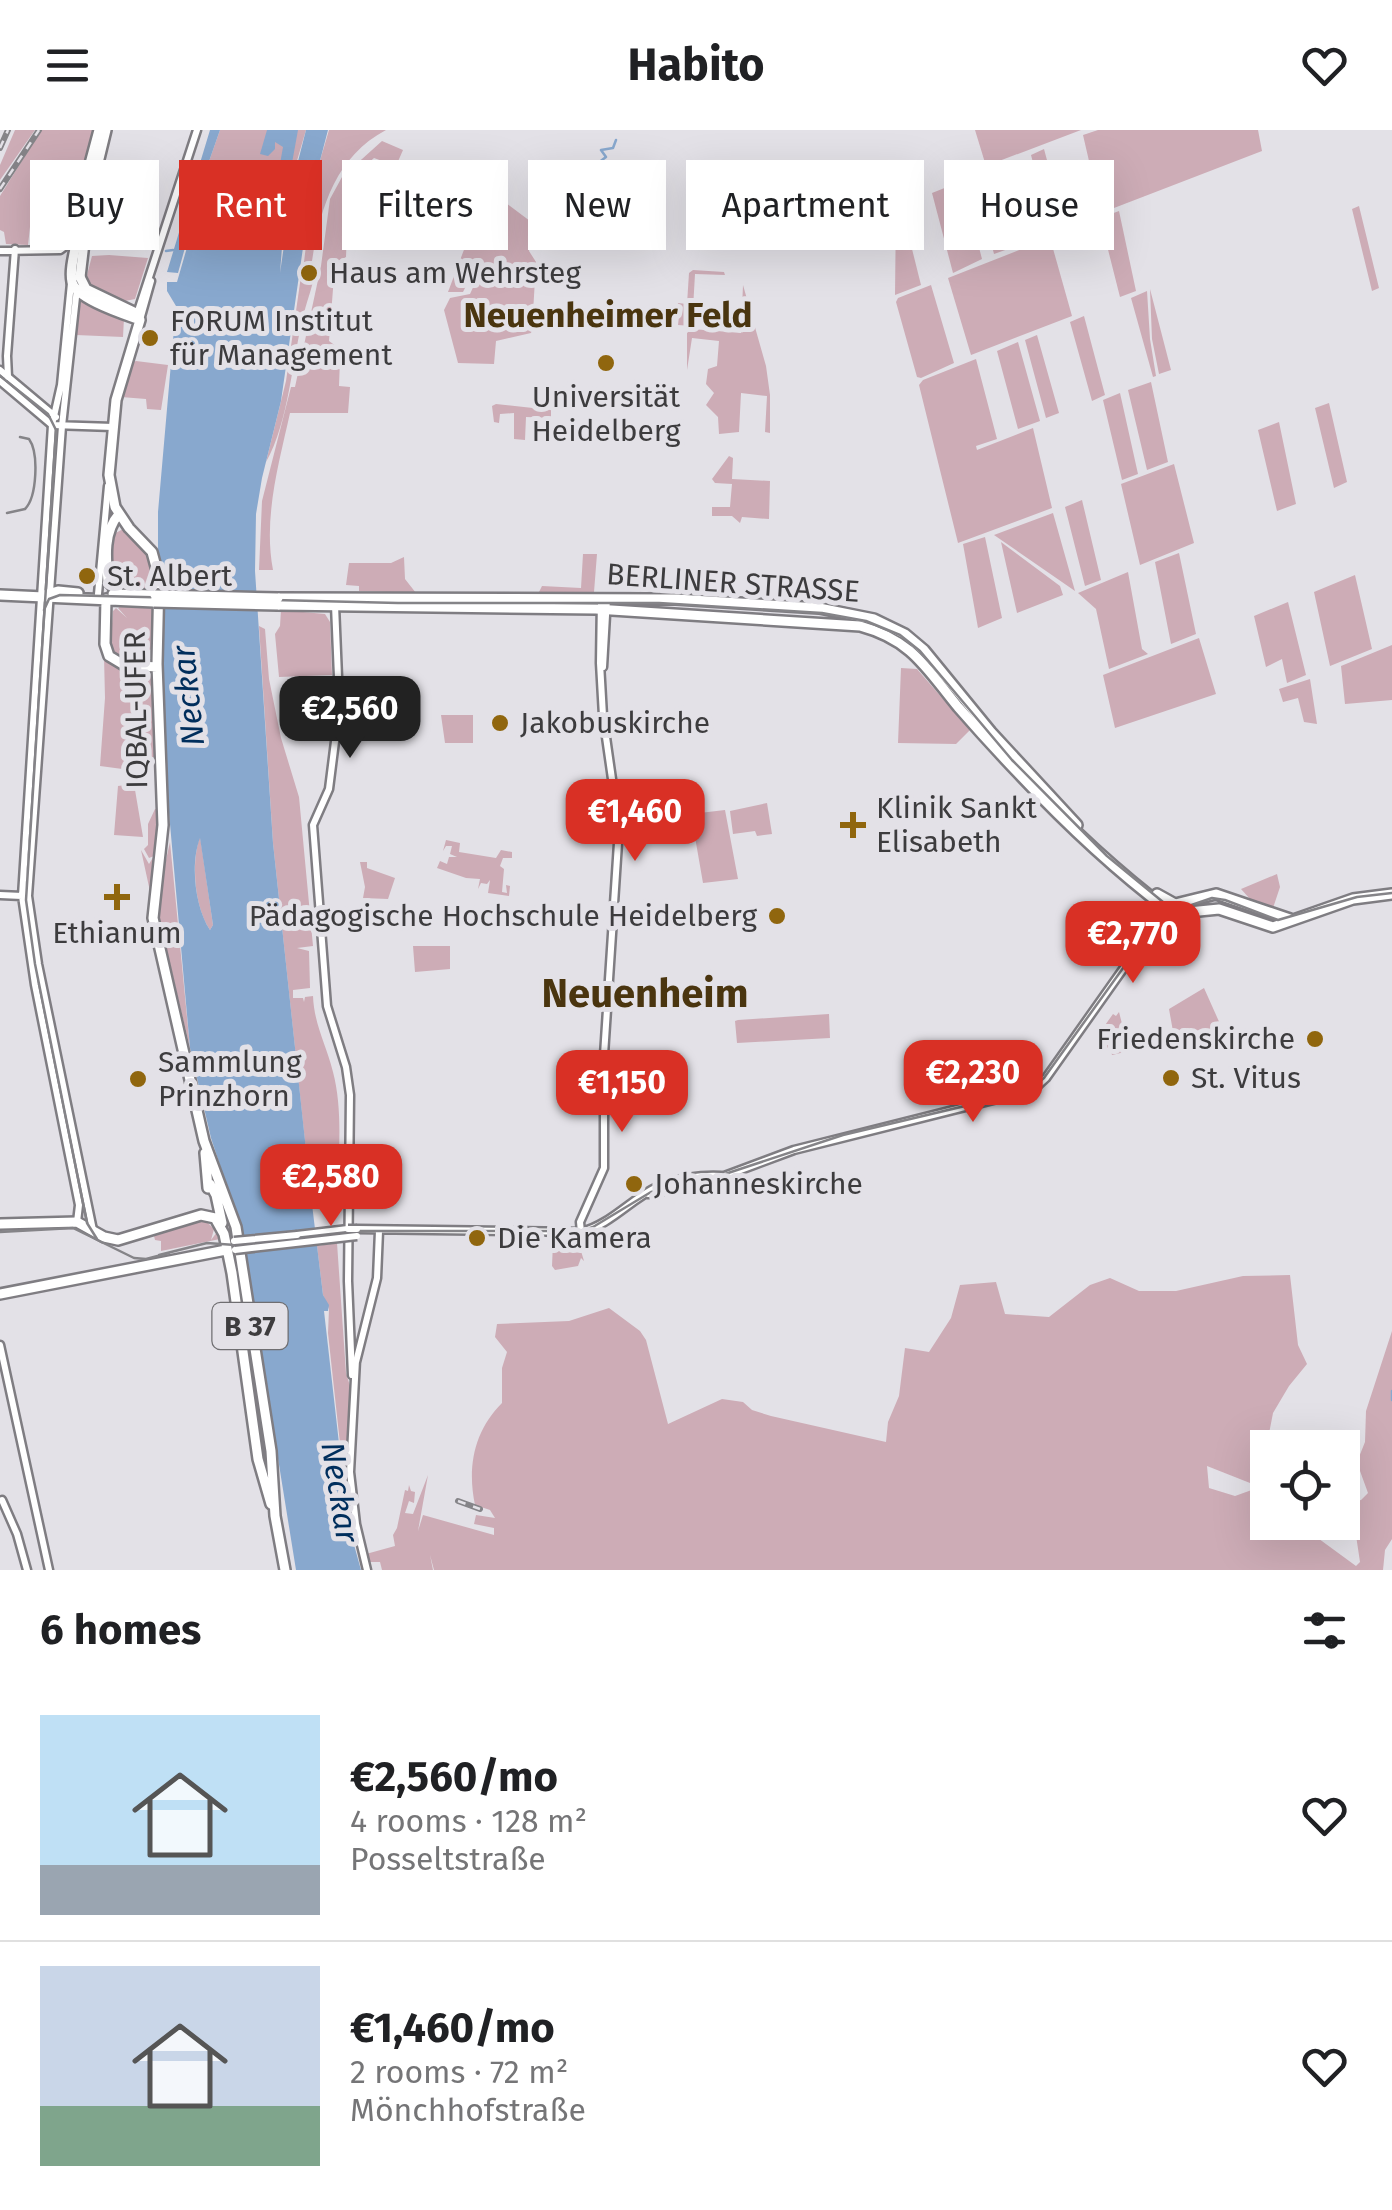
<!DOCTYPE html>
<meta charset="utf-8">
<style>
body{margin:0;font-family:"Fira Sans",sans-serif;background:#f2f2f2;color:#202124;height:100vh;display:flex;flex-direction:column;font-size:38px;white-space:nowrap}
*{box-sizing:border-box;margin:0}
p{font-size:32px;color:#757577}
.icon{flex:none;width:55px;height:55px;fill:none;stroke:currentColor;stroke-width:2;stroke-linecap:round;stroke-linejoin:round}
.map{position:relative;height:1440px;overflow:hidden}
.side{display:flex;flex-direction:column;background:#fff;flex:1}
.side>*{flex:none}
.hud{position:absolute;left:30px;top:30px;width:1332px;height:90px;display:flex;gap:20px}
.buttons{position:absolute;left:1250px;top:1300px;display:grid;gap:20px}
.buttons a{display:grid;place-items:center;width:110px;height:110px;border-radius:0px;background:#fff;box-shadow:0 10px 40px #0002;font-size:50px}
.price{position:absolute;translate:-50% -85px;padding:0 22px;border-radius:20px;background:#d93025;color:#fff;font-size:32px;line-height:65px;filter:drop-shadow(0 2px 5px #0008)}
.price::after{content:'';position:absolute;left:50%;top:60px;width:30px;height:22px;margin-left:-15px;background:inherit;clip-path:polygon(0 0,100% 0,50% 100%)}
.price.active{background:#222;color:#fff}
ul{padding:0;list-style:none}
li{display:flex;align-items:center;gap:30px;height:250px;padding:0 40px}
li+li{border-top:2px solid #e0e0e0}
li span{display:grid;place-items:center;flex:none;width:280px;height:200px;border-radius:0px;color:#555}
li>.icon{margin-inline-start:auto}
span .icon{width:120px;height:120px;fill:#fffc;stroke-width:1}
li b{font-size:42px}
h2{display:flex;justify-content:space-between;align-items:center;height:120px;padding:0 40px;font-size:42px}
.chip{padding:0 35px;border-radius:0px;background:#fff;box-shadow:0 10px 40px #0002;font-size:35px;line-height:90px}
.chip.active{background:#d93025;color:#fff}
header{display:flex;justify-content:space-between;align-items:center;height:130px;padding:0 40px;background:#fff;font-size:45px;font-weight:700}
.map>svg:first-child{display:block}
.green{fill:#cdacb6}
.water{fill:#88a8ce;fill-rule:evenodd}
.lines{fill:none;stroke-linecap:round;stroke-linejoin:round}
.stream{stroke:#88a8ce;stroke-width:2.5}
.tertiary-casing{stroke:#7f7d82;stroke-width:11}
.secondary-casing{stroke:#7f7d82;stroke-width:11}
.primary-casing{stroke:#7f7d82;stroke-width:14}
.trunk-casing{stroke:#7f7d82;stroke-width:14}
.tertiary{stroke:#fff;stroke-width:6}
.secondary{stroke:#fff;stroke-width:6}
.primary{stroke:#fff;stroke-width:9}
.trunk{stroke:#fff;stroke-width:9}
.tram{stroke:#858488;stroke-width:2.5}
.rail-casing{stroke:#858488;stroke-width:6}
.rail{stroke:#e3e1e7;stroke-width:2.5;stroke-dasharray:8;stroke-linecap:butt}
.secondary-bridge-casing{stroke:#7f7d82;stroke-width:11;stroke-linecap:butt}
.primary-bridge-casing{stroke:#7f7d82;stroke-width:14;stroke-linecap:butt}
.secondary-bridge{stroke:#fff;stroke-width:6}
.primary-bridge{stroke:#fff;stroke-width:9}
.poi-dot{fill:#90660e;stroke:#e3e1e7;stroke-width:4}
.labels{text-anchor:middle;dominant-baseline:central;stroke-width:10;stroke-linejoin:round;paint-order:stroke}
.shield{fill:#e3e1e7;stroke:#6f6e71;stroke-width:2.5}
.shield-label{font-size:28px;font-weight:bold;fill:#3d3c3e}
.poi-label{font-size:30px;fill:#3d3c3e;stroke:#e3e1e7;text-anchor:start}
.street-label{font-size:30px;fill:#3d3c3e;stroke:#e3e1e7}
.water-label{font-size:32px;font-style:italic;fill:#002e5c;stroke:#e3e1e7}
.quarter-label{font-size:35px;font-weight:bold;fill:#4a350f;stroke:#e3e1e7}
.district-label{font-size:40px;font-weight:bold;fill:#4a350f;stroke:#e3e1e7}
</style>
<header><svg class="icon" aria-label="menu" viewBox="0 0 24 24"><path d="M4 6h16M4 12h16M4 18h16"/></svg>Habito<svg class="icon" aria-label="heart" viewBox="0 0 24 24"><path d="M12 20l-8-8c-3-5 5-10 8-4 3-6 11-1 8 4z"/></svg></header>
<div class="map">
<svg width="1392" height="1440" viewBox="0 0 1392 1440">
<rect width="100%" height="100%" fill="#e3e1e7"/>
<path class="green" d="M15,0H35L0,50V35Z
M41,0H96L82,48L74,99L30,97L28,115L6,114L4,102L0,100V66Z
M220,0H306L296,34L289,83L283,85L280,127L188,115L201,68L199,60Z
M329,0H386C335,27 320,79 312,131L304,132L314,51Z
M975,0H1081L986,36Z
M1098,0H1258L1262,21L1101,83L1083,5Z
M382,11L403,20L396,36L374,28L354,46L345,70L348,71L346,127L335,133L329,211L340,219H355L354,229H340L339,256L350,257L348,283H290C279,333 263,388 273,440H259L262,371L291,257H295L321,136L330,69L342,47Z
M1044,19L1065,97L1051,102L1031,25Z
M988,41L1008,119L994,124L974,46Z
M962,51L982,129L953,143L932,63Z
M494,64L530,91L529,121L536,132L532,200L531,203L496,211L494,234L458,233L444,180L450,168L470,164L476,151L471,146L463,162H448L479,80Z
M901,75L921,155L895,165L896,77Z
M1359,76L1379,158L1372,161L1352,79Z
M1119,81L1136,161L1120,167L1100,88Z
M1050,108L1072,186L971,225L948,148Z
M109,125L148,128L135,169L120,172L89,157L87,145L92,126Z
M313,137L315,138C314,154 308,167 304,183C292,229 289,292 266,332L286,251L302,139H308L307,149L312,150Z
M693,140L724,142L725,145L695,144L692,196L678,195L679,186H666L667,178L677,179L678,173L687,174L689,143Z
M743,155L766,236L770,265V303L765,302L767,266L741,263L739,302L719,304L718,287L706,275L714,263L706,254L708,239L717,236L719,211L692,208L687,240V203L692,199L741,203Z
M931,155L954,233L921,248L917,247L896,172L898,168Z
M1150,159L1171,240L1159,244L1152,209Z
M1147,161L1150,209L1156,246L1153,247L1131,168Z
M81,169L124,188L123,207L76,205Z
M1084,186L1105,265L1092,271L1070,192Z
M1037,205L1059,283L1046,288L1025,210Z
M1018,212L1040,291L1018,299L997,221Z
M976,229L997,309L976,316L977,320L1033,298L1052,378L958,413L919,255L923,250Z
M136,231L168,235L161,280L147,279L146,269L121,267L131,233Z
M1151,252L1168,332L1147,340L1128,260Z
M1120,263L1138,344L1122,350L1103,270Z
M1329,273L1347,352L1334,358L1315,278Z
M496,274L551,280V288L526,287L525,310L514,309V283L500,284L499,293L494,292L492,276Z
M1279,292L1296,374L1277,381L1258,300Z
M729,326L733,328L732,349L770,351L769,389L742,387L740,393L732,386H712V377H730L732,354L715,353L712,349Z
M1174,334L1194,413L1140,435L1121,354Z
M1082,370L1101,450L1085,456L1065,377Z
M1053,383L1075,461L994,405Z
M123,399L152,430L156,461L125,458L124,450H116L115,456L111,447L112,405Z
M985,407L1002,488L978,498L963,414Z
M1001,412L1060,456L1063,465L1017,483Z
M1179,423L1196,504L1171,514L1155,432Z
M583,424H597L594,462H539L542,456L581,458Z
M404,427L405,449L416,463L359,461V456L346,455L349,433H391Z
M1128,442L1142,519L1148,524L1109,539L1096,479L1078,463Z
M1355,445L1372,519L1330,536L1314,462Z
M1288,472L1306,545L1287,553L1282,529L1266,537L1254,486Z
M121,476H156L152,518L141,530H122L110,519L113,481L116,478L127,488L118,478Z
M281,480L325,484L330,492L332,545L279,547L275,504L280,496Z
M259,496L265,499L269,549L281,608L299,667L313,816L297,818L309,821L310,858L293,860V868H303L304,872L305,867L313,866C314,894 326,914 333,942C341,972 340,1009 338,1039H325L307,1030L273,713Z
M1199,508L1216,564L1115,598L1103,545Z
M1392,515V570L1345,574L1341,536Z
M104,526L117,537L150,545L155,554L156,626L132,635L130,640L100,636L105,568Z
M901,538L917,539L970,600L956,614L898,613Z
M1310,549L1317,594L1304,592L1298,568L1283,572L1279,559Z
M473,585V613H445L441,585Z
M134,654L143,707L114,705L118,656Z
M767,673L772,704L757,706L755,701L733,704L730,681Z
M155,679H159L160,719L151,766L141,720L149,734L154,726L149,728L144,719L148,715V694Z
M725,680L738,749L703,753L691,684Z
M200,706L213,795L210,800C194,776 191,733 200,706Z
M446,710L460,713L459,722L496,728L501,720L512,722V728H503L500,736L504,739L502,762L507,763L506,755L510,756L509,766L488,763L490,750L487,754L481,753L478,759L480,749L466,748L437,738L440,731L447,734L449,727H457L450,724L452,716H446L443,721Z
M170,712L190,918L156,775Z
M360,732H367V738L395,748L388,769L363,768L365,757Z
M1277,744L1280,757L1273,778L1250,769L1241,759Z
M413,816H450V839L415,842Z
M1204,858L1229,914L1183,923L1180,906L1174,907L1169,879Z
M1119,882L1129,921L1112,925L1110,917L1105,918L1098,905L1113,884L1116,886Z
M829,884L830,908L737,913L735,891L738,890Z
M203,1088L214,1099L211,1110L217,1102L212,1088L220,1109L161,1121V1111L155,1110L154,1106L158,1101Z
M578,1111L584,1131L581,1128L578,1136L555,1140L552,1136L553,1112Z
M337,1113L346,1243L351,1259L346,1340L343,1341L328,1203L329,1179L323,1165L317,1116Z
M1290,1145L1298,1215L1307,1234L1289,1256L1273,1283L1266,1319L1250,1353L1207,1336L1209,1358L1235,1366L1260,1357L1267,1360L1268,1392L1284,1393L1283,1399L1315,1406L1356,1436L1360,1432L1351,1372L1361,1370L1368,1363L1360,1341L1359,1327L1365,1312L1366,1281L1392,1201V1409L1385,1420L1383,1440H434L430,1425L433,1440H382L380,1432H369L366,1424L395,1416L393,1405L397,1398L405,1360L408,1361L409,1355L411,1361L415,1362L414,1373L409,1371L405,1383L413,1384L428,1345L418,1401L423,1385L494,1405V1398L474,1394L476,1385L495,1388L490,1380L475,1375C467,1337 474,1301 502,1273V1238L507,1222L495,1207L497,1194L569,1191L609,1178L640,1201L646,1210L668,1294L722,1269L743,1272L752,1280L771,1286L886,1312L888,1292L899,1266L905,1218L929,1222L951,1188L960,1155L996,1152L1005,1184L1049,1187L1090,1155L1110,1148L1139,1161H1176L1243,1146Z"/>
<path class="water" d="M210,0H220L199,60L201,68L196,85L209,88L217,82L222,66L230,59H235L240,69L243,66L251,72L262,71L272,79L283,17L275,12V19L268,26L260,24L267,0H298L286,66L280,143L294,47L306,0H328L310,69L281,271L262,348L256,384L255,441L273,713L307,1029L321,1041L322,1053L311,1066L323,1165L329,1175L328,1181H324L348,1393L361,1440H296L241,1099L211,1008L190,918L165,638L163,446L158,420V382L176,176L167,161V152H177L188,114H186L178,143L167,142ZM200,708L213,795L210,800C195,777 190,734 200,708Z"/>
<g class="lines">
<path class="stream" d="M600,39L598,33L606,27L601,20L613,18L616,10
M166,121L173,120
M1392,1261V1270"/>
<defs>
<path id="tertiary" d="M0,121L60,120L75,109
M137,184L197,0
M140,190L151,151
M8,247L7,226L15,119
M52,295L22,766L35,855L79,1075L77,1092
M62,296L28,766L38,834L93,1100
M335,475L338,547
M603,537L607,468
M338,547L341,564L329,659L313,695L327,876L346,937L350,965L348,1151L352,1245
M0,765L22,766
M581,1102L580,1092L604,1038V925L619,698L603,586L600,533L601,469"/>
<path id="secondary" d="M0,240L56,287
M0,251L52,295L113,297
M52,295L61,255L71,153
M62,296L77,158
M98,464L108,356
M648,1064L703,1054L794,1020L1033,960L1046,948L1162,784L1171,779
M357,1099L581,1102C610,1095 631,1069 657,1057C676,1048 701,1045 721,1046
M297,1105L348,1099
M0,1215L49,1440
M356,1230L350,1342L356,1394L367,1440
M356,1232L377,1148L379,1101
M2,1370L17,1404L27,1440"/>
<path id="primary" d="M78,104C76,118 69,138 72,152C76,169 124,184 140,190
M80,147L86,159L136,183
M140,190L116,270L109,345L115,377L129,398L152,422L159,448L157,534L163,695L153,788L204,1011L236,1097L271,1321L275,1386L285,1440
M119,384C103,402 106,429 108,451L119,463
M113,464L155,465
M0,465L154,472
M44,465L58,461L78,463
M278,468L676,469L819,478L874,489L905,504L924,520L991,602L1077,695
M106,469L105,514L109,526L124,535L157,537
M278,475L596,479L860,496C912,510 926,538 958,577C978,600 999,623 1020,645C1066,694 1115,740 1168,780L1179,783L1219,779L1273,797L1353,769L1392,764
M1157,764L1175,774L1216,764L1290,789
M205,1023L208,1058
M210,1054L216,1065L222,1093
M0,1094L77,1092L104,1107L118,1110L201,1085L215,1088L224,1104L232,1143L258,1329L271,1374
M0,1164L226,1120"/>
<path id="trunk" d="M78,104L87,45L99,0
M80,147L89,70L106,0"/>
</defs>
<use href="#tertiary" class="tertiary-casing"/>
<use href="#secondary" class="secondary-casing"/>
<use href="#primary" class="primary-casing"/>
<use href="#trunk" class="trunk-casing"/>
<use href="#tertiary" class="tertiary"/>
<use href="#secondary" class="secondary"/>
<use href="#primary" class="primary"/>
<use href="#trunk" class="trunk"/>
<path class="tram" d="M0,246L48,284L56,300L26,770L35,834L87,1093L97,1109
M7,383L25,379C37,367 39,323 29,309L20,307
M44,480L49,469L60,465L398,473H659L822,483L866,491L900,505L920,521L1012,630L1107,726L1163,772L1176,777L1187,776
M0,1102L73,1098L134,1128L146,1129L169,1123
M159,1125L207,1113L235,1115L357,1101H581L593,1097L651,1062L719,1046L843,1005L1028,961L1044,948L1154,795L1171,782L1212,768L1225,770L1278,790L1357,767L1392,763"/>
<defs>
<path id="rail" d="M0,18L8,0
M0,59L39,0
M458,1371L480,1379"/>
</defs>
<use href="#rail" class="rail-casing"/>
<use href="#rail" class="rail"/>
<defs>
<path id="secondary-bridge" d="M348,1099H357
M234,1111L297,1105
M235,1120L357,1106"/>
<path id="primary-bridge" d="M155,465L278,468
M154,472L278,475"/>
</defs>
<use href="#secondary-bridge" class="secondary-bridge-casing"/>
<use href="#primary-bridge" class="primary-bridge-casing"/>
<use href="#secondary-bridge" class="secondary-bridge"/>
<use href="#primary-bridge" class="primary-bridge"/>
</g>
<g class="poi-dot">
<circle cx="309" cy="143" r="10"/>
<circle cx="150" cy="208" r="10"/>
<circle cx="606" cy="233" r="10"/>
<circle cx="87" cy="446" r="10"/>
<circle cx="500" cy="593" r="10"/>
<path d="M848 680h10v10h10v10h-10v10h-10v-10h-10v-10h10z"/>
<path d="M112 752h10v10h10v10h-10v10h-10v-10h-10v-10h10z"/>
<circle cx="777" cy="786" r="10"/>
<circle cx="1315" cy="909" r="10"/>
<circle cx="1171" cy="948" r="10"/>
<circle cx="138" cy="949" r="10"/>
<circle cx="634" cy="1054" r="10"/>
<circle cx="477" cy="1108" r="10"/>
</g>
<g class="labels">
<rect class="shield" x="212.5" y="1173" width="75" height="46" rx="8"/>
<g class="shield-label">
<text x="250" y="1196">B 37</text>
</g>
<g class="poi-label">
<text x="329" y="143">Haus am Wehrsteg</text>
<text x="170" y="191">FORUM Institut<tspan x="170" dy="34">für Management</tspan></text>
<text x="606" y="267" text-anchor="middle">Universität<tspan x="606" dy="34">Heidelberg</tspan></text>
<text x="107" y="446">St. Albert</text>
<text x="520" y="593">Jakobuskirche</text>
<text x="876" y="678">Klinik Sankt<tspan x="876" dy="34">Elisabeth</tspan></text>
<text x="757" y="786" text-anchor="end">Pädagogische Hochschule Heidelberg</text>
<text x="117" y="803" text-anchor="middle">Ethianum</text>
<text x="1295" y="909" text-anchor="end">Friedenskirche</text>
<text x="158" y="932">Sammlung<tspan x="158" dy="34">Prinzhorn</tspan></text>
<text x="1191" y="948">St. Vitus</text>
<text x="654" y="1054">Johanneskirche</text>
<text x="497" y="1108">Die Kamera</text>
</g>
<g class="street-label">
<text transform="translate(733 453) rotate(4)">BERLINER STRASSE</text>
<text transform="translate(136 580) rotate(-91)">IQBAL-UFER</text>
</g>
<g class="water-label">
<text transform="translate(188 566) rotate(-96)">Neckar</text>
<text transform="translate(340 1362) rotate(81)">Neckar</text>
</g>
<g class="quarter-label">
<text x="608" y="185">Neuenheimer Feld</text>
</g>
<g class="district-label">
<text x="645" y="864">Neuenheim</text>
</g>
</g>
</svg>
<div class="buttons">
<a><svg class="icon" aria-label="locate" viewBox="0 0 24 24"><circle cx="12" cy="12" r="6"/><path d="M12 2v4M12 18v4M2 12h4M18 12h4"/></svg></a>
</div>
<b class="price active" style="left:350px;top:631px">€2,560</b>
<b class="price" style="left:635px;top:734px">€1,460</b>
<b class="price" style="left:1133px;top:856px">€2,770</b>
<b class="price" style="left:973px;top:995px">€2,230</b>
<b class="price" style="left:622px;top:1005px">€1,150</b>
<b class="price" style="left:331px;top:1099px">€2,580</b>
<div class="hud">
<a class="chip">Buy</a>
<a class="chip active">Rent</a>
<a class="chip">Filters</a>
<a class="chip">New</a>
<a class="chip">Apartment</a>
<a class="chip">House</a>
</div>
</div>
<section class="side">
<h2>6 homes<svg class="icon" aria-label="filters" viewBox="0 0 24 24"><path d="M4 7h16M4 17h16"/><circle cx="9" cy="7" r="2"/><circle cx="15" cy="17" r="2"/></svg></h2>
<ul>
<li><span style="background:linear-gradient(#bfe0f5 75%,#9aa5b1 0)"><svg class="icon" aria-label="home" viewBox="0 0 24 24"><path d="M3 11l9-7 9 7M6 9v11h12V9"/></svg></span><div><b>€2,560/mo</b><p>4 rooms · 128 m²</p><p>Posseltstraße</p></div><svg class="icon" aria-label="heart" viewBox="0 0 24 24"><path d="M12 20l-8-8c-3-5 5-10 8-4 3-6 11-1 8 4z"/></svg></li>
<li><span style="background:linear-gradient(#c9d6e8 70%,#7fa58c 0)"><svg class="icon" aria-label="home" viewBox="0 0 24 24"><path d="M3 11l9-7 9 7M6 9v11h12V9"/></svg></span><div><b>€1,460/mo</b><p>2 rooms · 72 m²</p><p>Mönchhofstraße</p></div><svg class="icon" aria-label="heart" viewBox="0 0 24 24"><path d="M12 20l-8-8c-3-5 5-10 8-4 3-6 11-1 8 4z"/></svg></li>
</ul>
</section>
